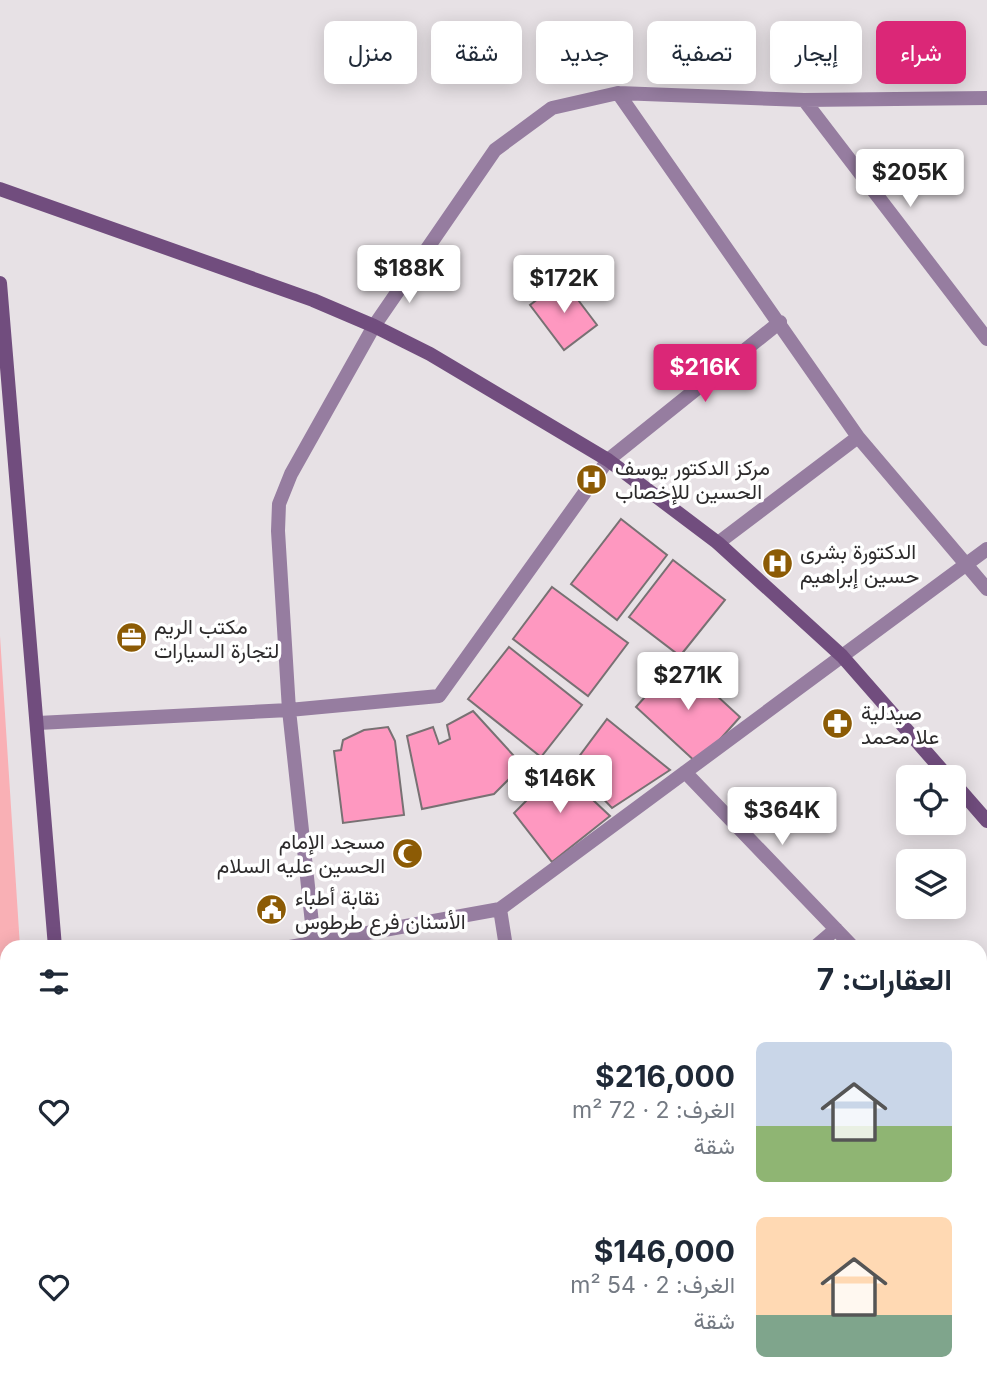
<!DOCTYPE html>
<html lang="ar">
<meta charset="utf-8">
<style>
body{margin:0;font-family:Inter,Vazirmatn,sans-serif;background:#f2f2f3;color:#1f2937;direction:rtl;height:100vh;display:flex;flex-direction:column;font-size:26px;white-space:nowrap}
*{box-sizing:border-box;margin:0}
p{font-size:23px;color:#747a83}
.icon{flex:none;width:38px;height:38px;fill:none;stroke:currentColor;stroke-width:2;stroke-linecap:round;stroke-linejoin:round}
.map{position:relative;flex:1;overflow:hidden;direction:ltr}
.sheet{position:absolute;left:0px;top:940px;width:987px;height:450px;display:flex;flex-direction:column;background:#fff;border-radius:21px 21px 0 0;box-shadow:0 4px 18px #0003;direction:rtl}
.sheet>*{flex:none}
.top-card{position:absolute;left:21px;top:21px;width:945px;height:63px;direction:rtl;display:flex;gap:14px}
.fabs{position:absolute;left:896px;top:765px;display:grid;gap:14px}
.fabs a{display:grid;place-items:center;width:70px;height:70px;border-radius:10px;background:#fff;box-shadow:0 4px 18px #0003;font-size:35px}
.price{position:absolute;translate:-50% -60px;padding:0 16px;border-radius:7px;background:#fff;color:#222;font-size:23px;line-height:46px;filter:drop-shadow(0 2px 4px #0008)}
.price::after{content:'';position:absolute;left:50%;top:42px;width:21px;height:16px;margin-left:-10px;background:inherit;clip-path:polygon(0 0,100% 0,50% 100%)}
.price.selected{background:#db2777;color:#fff}
ul{padding:0;list-style:none}
li{display:flex;align-items:center;gap:21px;height:175px;padding:0 35px}
li span{display:grid;place-items:center;flex:none;width:196px;height:140px;border-radius:10px;color:#555}
li>.icon{margin-inline-start:auto}
span .icon{width:84px;height:84px;fill:#fffc;stroke-width:1}
li b{font-size:30px}
h2{display:flex;justify-content:space-between;align-items:center;height:84px;padding:0 35px;font-size:30px}
.tag{padding:0 24px;border-radius:10px;background:#fff;box-shadow:0 4px 18px #0003;font-size:24px;line-height:63px}
.tag.selected{background:#db2777;color:#fff}
.map>svg:first-child{display:block}
.green{fill:#f9b0b5}
.building{fill:#fe98c0;stroke:#787173;stroke-width:2}
.lines{fill:none;stroke-linecap:round;stroke-linejoin:round}
.path{stroke:#8e8a8c;stroke-width:4.5;stroke-dasharray:5 5;stroke-linecap:butt}
.street{stroke:#967da0;stroke-width:14}
.secondary{stroke:#714d7e;stroke-width:14}
.labels{text-anchor:middle;dominant-baseline:central;stroke-width:7;stroke-linejoin:round;paint-order:stroke}
.poi-label{font-size:21px;fill:#2d2b2c;stroke:#fff;text-anchor:start}
</style>
<div class="map">
<svg width="987" height="1389" viewBox="0 0 987 1389">
<rect width="100%" height="100%" fill="#e7e1e5"/>
<path class="green" d="M0,636L20,947H7V982L0,981Z
M0,1108H7V1382L47,1383L48,1389H0Z"/>
<path class="building" d="M563,280L597,325L564,350L530,305Z
M621,519L667,555L617,620L571,584Z
M673,560L725,600L680,656L629,617Z
M552,587L628,643L588,696L513,639Z
M509,647L582,705L541,757L468,699Z
M678,660L740,717L698,764L636,707Z
M473,711L514,756L517,771L494,794L422,809L407,736L433,727L439,744L450,739L447,725Z
M607,719L670,770L612,808L572,766Z
M388,727L395,741L404,815L343,823L334,751L341,750L343,740L364,730Z
M559,768L610,816L552,862L514,813Z"/>
<g class="lines">
<path class="path" d="M0,1282L7,1378
M7,1382L8,1389"/>
<path class="street" d="M618,93L858,437L987,589
M804,100L987,339
M718,543L858,437
M38,723L289,710L439,696L608,460L780,322
M685,772L853,947
M500,909L506,947
M314,942L289,710L278,531L279,504L291,474L374,326L495,150L552,108L618,93L804,100L987,98
M290,947L500,909L987,549
M815,947L836,929
M0,1012H7
M0,1060H7
M980,1081L987,1088
M980,1103L987,1100
M439,1382L440,1389
M594,1382V1389"/>
<path class="secondary" d="M0,189L313,300L374,326L430,354L608,460L718,543L842,656L948,777
M0,283L55,947
M954,783L987,821
M89,1382V1389"/>
</g>
<defs>
<symbol id="hospital-disc" viewBox="-11 -11 22 22"><circle r="9.5" fill="#8c5b05" stroke="#fff"/><path d="M-5-5h3v3.5h4V-5h3V5h-3V1.5h-4V5h-3Z" fill="#fff"/></symbol>
<symbol id="office-disc" viewBox="-11 -11 22 22"><circle r="9.5" fill="#8c5b05" stroke="#fff"/><path d="M-6-3h4V-5.5h4V-3h4V5H-6ZM-1-4.5V-3h2v-1.5ZM-6 0V1H6V0Z" fill="#fff"/></symbol>
<symbol id="pharmacy-disc" viewBox="-11 -11 22 22"><circle r="9.5" fill="#8c5b05" stroke="#fff"/><path d="M-2-6h4v4h4v4h-4v4h-4v-4h-4v-4h4Z" fill="#fff"/></symbol>
<symbol id="mosque-disc" viewBox="-11 -11 22 22"><circle r="9.5" fill="#8c5b05" stroke="#fff"/><path d="M3.5-4.9A6 6 0 1 0 3.5 4.9A5 5 0 1 1 3.5-4.9Z" fill="#fff"/></symbol>
<symbol id="civic-disc" viewBox="-11 -11 22 22"><circle r="9.5" fill="#8c5b05" stroke="#fff"/><path d="M-.6-6.5H3V-4.5H.6V-3L4-1V1h2V6H-6V1h2V-1L-.6-3ZM-1.2 2.5V6h2.4V2.5Z" fill="#fff"/></symbol>
</defs>
<g fill-rule="evenodd">
<use href="#hospital-disc" x="574" y="462" width="35" height="35"/>
<use href="#hospital-disc" x="760" y="546" width="35" height="35"/>
<use href="#office-disc" x="114" y="620" width="35" height="35"/>
<use href="#pharmacy-disc" x="820" y="706" width="35" height="35"/>
<use href="#mosque-disc" x="390" y="836" width="35" height="35"/>
<use href="#civic-disc" x="254" y="892" width="35" height="35"/>
</g>
<g class="labels">
<g class="poi-label">
<text x="615" y="467">مركز الدكتور يوسف<tspan x="615" dy="24">الحسين للإخصاب</tspan></text>
<text x="800" y="551">الدكتورة بشرى<tspan x="800" dy="24">حسين إبراهيم</tspan></text>
<text x="154" y="626">مكتب الريم<tspan x="154" dy="24">لتجارة السيارات</tspan></text>
<text x="861" y="712">صيدلية<tspan x="861" dy="24">علا محمد</tspan></text>
<text x="385" y="841" text-anchor="end">مسجد الإمام<tspan x="385" dy="24">الحسين عليه السلام</tspan></text>
<text x="295" y="897">نقابة أطباء<tspan x="295" dy="24">الأسنان فرع طرطوس</tspan></text>
</g>
</g>
</svg>
<div class="fabs">
<a><svg class="icon" aria-label="locate" viewBox="0 0 24 24"><circle cx="12" cy="12" r="6"/><path d="M12 2v4M12 18v4M2 12h4M18 12h4"/></svg></a>
<a><svg class="icon" aria-label="layers" viewBox="0 0 24 24"><path d="M12 4l9 5-9 5-9-5zM3 14l9 5 9-5"/></svg></a>
</div>
<b class="price" style="left:910px;top:209px">$205K</b>
<b class="price" style="left:409px;top:305px">$188K</b>
<b class="price" style="left:564px;top:315px">$172K</b>
<b class="price selected" style="left:705px;top:404px">$216K</b>
<b class="price" style="left:688px;top:712px">$271K</b>
<b class="price" style="left:560px;top:815px">$146K</b>
<b class="price" style="left:782px;top:847px">$364K</b>
<div class="top-card">
<a class="tag selected">شراء</a>
<a class="tag">إيجار</a>
<a class="tag">تصفية</a>
<a class="tag">جديد</a>
<a class="tag">شقة</a>
<a class="tag">منزل</a>
</div>
<section class="sheet">
<h2>العقارات: 7<svg class="icon" aria-label="filters" viewBox="0 0 24 24"><path d="M4 7h16M4 17h16"/><circle cx="9" cy="7" r="2"/><circle cx="15" cy="17" r="2"/></svg></h2>
<ul>
<li><span style="background:linear-gradient(#c9d6e8 60%,#8fb573 0)"><svg class="icon" aria-label="home" viewBox="0 0 24 24"><path d="M3 11l9-7 9 7M6 9v11h12V9"/></svg></span><div><b>$216,000</b><p>الغرف: 2 · 72 m²</p><p>شقة</p></div><svg class="icon" aria-label="heart" viewBox="0 0 24 24"><path d="M12 20l-8-8c-3-5 5-10 8-4 3-6 11-1 8 4z"/></svg></li>
<li><span style="background:linear-gradient(#ffd9b3 70%,#7fa58c 0)"><svg class="icon" aria-label="home" viewBox="0 0 24 24"><path d="M3 11l9-7 9 7M6 9v11h12V9"/></svg></span><div><b>$146,000</b><p>الغرف: 2 · 54 m²</p><p>شقة</p></div><svg class="icon" aria-label="heart" viewBox="0 0 24 24"><path d="M12 20l-8-8c-3-5 5-10 8-4 3-6 11-1 8 4z"/></svg></li>
</ul>
</section>
</div>
